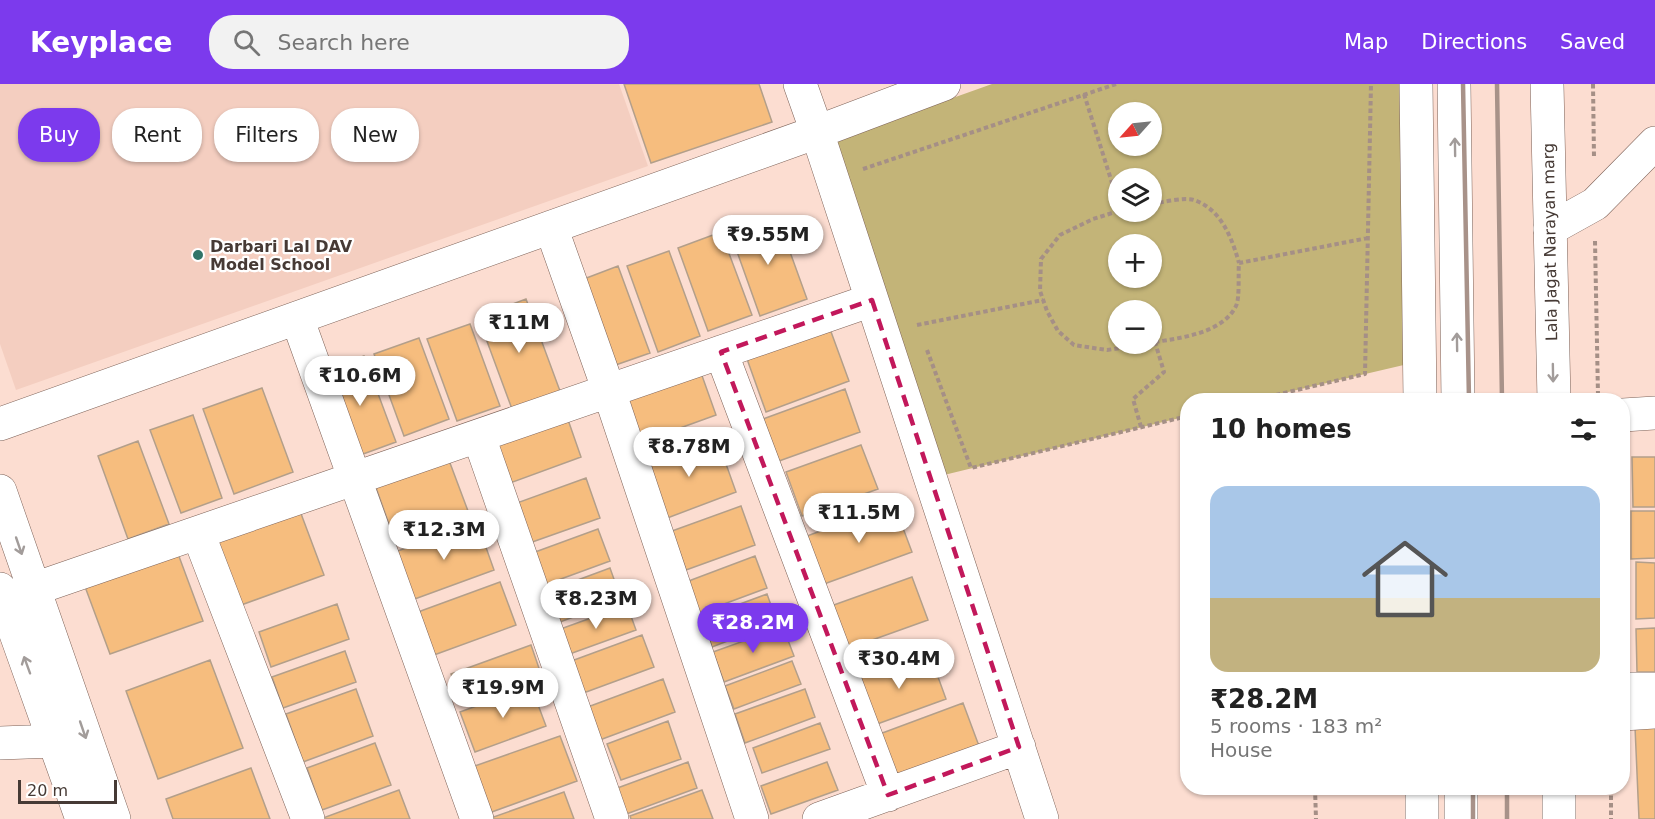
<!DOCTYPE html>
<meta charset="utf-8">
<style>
body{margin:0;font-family:"DejaVu Sans",sans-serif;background:#f2f2f2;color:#222;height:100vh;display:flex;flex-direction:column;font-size:22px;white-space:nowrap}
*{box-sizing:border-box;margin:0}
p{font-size:20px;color:#767676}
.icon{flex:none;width:33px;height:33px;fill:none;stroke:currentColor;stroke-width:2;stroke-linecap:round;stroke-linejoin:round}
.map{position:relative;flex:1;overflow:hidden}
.drawer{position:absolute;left:1180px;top:309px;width:450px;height:402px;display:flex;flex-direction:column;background:#fff;border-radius:24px;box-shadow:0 2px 4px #0004}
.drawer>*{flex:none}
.guide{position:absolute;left:18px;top:24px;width:570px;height:54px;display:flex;gap:12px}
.needle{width:39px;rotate:243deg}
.fabs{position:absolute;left:1108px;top:18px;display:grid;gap:12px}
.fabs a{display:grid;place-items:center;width:54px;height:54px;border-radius:50%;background:#fff;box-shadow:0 2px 4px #0004;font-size:30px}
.scale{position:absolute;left:18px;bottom:15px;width:99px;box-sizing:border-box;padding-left:6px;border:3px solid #463a35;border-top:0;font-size:16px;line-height:21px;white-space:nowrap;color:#463a35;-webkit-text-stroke:4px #fff;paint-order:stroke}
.price{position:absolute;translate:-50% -51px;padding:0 14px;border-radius:21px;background:#fff;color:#222;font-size:20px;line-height:39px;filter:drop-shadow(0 2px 3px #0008)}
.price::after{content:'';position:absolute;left:50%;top:36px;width:18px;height:14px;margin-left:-9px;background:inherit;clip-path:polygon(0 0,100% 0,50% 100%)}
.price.active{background:#7c3aed;color:#fff}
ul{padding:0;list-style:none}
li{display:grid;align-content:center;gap:12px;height:318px;padding:0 30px}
li span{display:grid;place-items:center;height:186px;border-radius:18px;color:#555}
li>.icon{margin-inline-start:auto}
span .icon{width:108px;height:108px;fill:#fffc;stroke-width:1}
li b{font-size:26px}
h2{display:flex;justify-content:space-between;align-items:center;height:72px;padding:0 30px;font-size:26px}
.chip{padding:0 21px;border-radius:24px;background:#fff;box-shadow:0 2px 4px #0004;font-size:21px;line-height:54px}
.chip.active{background:#7c3aed;color:#fff}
header{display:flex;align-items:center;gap:36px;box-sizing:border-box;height:84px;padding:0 30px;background:#7c3aed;color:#fff}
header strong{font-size:28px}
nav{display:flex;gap:33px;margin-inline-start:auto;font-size:21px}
.search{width:420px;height:54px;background:#f2f2f2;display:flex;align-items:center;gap:15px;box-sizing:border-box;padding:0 21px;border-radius:24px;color:#767676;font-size:22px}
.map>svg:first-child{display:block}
.built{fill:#f4cec0}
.green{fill:#c3b478;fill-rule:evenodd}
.building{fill:#f6bd7e;stroke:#b39f8a;stroke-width:1.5}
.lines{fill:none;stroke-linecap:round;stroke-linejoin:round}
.minor-casing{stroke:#7d6258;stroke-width:34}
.major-casing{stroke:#7d6258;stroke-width:34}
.path{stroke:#a58f86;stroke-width:4;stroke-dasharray:4.5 3;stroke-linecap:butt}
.minor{stroke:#fff;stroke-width:33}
.major{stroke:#fff;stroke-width:33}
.rail{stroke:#a89289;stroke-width:4.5}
.oneway{stroke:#a29c9a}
.marked{fill:none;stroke:#c2185b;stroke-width:4.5;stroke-dasharray:12 8;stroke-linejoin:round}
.poi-dot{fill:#307468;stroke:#fff;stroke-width:2}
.labels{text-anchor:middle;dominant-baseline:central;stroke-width:4.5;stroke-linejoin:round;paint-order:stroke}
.street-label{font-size:16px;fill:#463a35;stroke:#fff}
.poi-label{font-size:16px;font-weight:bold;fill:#463a35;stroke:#fff;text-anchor:start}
</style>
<header>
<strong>Keyplace</strong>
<div class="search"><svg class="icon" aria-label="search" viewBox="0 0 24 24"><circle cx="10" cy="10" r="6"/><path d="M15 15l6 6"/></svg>Search here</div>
<nav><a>Map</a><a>Directions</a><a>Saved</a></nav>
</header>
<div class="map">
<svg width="1655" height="735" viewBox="0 0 1655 735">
<rect width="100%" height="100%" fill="#fcddd1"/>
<path class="built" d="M0,0H619L648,82L16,306L0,260Z"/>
<path class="green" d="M992,0H1403L1408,280L1254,316H1188V332L944,391L835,56ZM1119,28H1152V62H1119ZM1119,94H1152V128H1119ZM1119,160H1152V194H1119ZM1119,226H1152V260H1119Z"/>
<path class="building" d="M624,0H759L772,38L651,79Z
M777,132L807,215L760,232L730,148Z
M721,148L752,231L708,247L678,164Z
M669,167L700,252L658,268L627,182Z
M618,182L650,269L607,284L576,198Z
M526,215L560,307L512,325L478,233Z
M470,240L500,322L457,337L427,255Z
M830,245L849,297L766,328L747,275Z
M419,254L449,335L404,352L374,270Z
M364,272L396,358L355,373L324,287Z
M700,286L716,331L636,360L620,315Z
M262,304L293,388L234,410L203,325Z
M845,305L860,348L779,377L763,335Z
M566,330L581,373L502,402L486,359Z
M193,331L222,414L181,429L150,346Z
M716,352L736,408L662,436L641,379Z
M138,357L169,440L128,455L98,372Z
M861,361L878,405L802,432L786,388Z
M447,371L468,427L394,454L374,398Z
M1632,373H1655V423H1633Z
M586,394L600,434L521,462L506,423Z
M894,420L912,468L824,500L807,452Z
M741,422L755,461L686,486L672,447Z
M300,427L324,491L233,524L210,460Z
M1631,427H1655V474L1631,475Z
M477,438L494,486L412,516L395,468Z
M598,445L610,477L539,503L527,471Z
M177,467L203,537L110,570L84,500Z
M755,472L767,504L697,530L686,498Z
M1636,478L1655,479V534L1636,535Z
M610,484L621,515L552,541L540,510Z
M912,493L928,536L847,565L831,522Z
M500,498L516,541L434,571L418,528Z
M767,510L777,538L712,563L702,534Z
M337,520L349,555L271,583L259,548Z
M627,521L636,546L564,572L555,547Z
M783,543L794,572L724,598L713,568Z
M1655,544V588H1637L1636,545Z
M642,551L654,583L578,611L566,579Z
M531,561L541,590L461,619L451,590Z
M345,567L356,598L283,624L272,593Z
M929,568L946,615L869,643L852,596Z
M210,576L243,664L158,695L126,607Z
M792,577L801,600L734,625L725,602Z
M663,595L675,628L597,657L585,624Z
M531,602L546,642L475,668L460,628Z
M356,605L373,652L303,678L286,630Z
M805,605L815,633L745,659L735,630Z
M963,619L982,670L896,702L877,651Z
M668,637L681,675L621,696L607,660Z
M820,639L830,665L762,689L753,664Z
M1655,642V735H1639L1635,643Z
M560,652L577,697L489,729L472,683Z
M375,659L391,701L322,726L307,684Z
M688,678L697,704L621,732L612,706Z
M827,678L838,706L771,730L761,702Z
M251,684L270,735H173L166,715Z
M399,706L410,735H323V734Z
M702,706L713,735H631L630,732Z
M564,708L574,735H488Z"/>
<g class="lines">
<defs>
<path id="minor" d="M800,0L817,48L1042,735
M1416,0L1420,316
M551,143L609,307L752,735
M1550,145L1595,120L1655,59
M297,234L477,735
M721,268L888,711
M1623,331L1655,329
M0,340L817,48L944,0
M479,353L612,735
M0,407L114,735
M198,449L308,735
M0,505L82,735
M34,505L872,216
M1623,605H1655
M1623,630L1655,628
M0,659L54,657
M1422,704V735
M819,735L1019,663"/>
<path id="major" d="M1454,0L1458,316
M1547,0L1554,316
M1461,704V735
M1559,704V735"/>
</defs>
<use href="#minor" class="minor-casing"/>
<use href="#major" class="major-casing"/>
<path class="path" d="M1593,0L1594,74
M1084,10L1119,121
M863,85L1116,0
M1152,120C1162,118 1186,113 1194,116C1221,125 1232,154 1239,179
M1119,127L1093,135L1060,151L1041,175L1040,207L1047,227L1058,247L1074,261L1107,266L1147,260
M1595,157L1598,311
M917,241L1043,216
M1155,258C1181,254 1223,249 1236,222C1240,214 1238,189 1239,179L1368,154
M927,266L971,384L1188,332
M1254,316L1365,290L1371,0
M1141,343L1133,315L1164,288L1155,258L1152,259
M1315,704L1316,735
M1611,704V735"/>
<use href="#minor" class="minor"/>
<use href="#major" class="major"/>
<path class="rail" d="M1463,0L1469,316
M1497,0L1502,316
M1473,704V735
M1507,704V735"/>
</g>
<defs><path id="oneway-shaft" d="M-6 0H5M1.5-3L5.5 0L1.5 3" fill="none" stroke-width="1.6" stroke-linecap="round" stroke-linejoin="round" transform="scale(1.5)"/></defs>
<g class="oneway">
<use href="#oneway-shaft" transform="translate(1455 63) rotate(-91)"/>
<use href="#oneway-shaft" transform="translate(1457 258) rotate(-91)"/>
<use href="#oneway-shaft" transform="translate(1553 289) rotate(89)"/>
<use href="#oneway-shaft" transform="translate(19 462) rotate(71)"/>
<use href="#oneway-shaft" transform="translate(27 581) rotate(-110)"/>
<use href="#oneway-shaft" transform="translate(83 646) rotate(71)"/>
</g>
<path class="marked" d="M872,216L1019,663L888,711L721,268Z"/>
<circle class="poi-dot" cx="198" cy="171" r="6"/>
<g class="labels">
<g class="street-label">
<text transform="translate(1550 158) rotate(-91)">Lala Jagat Narayan marg</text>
</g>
<g class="poi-label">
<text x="210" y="162">Darbari Lal DAV<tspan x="210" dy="18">Model School</tspan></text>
</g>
</g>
</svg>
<div class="fabs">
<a><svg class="needle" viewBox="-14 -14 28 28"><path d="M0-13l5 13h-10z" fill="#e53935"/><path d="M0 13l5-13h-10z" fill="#767676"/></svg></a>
<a><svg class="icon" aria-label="layers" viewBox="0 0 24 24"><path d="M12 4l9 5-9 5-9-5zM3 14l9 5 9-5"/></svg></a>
<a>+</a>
<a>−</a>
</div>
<div class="scale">20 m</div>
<b class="price" style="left:768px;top:182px">₹9.55M</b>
<b class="price" style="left:519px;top:270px">₹11M</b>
<b class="price" style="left:360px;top:323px">₹10.6M</b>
<b class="price" style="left:689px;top:394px">₹8.78M</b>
<b class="price" style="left:859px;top:460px">₹11.5M</b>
<b class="price" style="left:444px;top:477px">₹12.3M</b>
<b class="price" style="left:596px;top:546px">₹8.23M</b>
<b class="price active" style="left:753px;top:570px">₹28.2M</b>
<b class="price" style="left:899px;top:606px">₹30.4M</b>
<b class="price" style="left:503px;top:635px">₹19.9M</b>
<div class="guide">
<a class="chip active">Buy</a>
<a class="chip">Rent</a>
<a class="chip">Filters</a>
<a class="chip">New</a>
</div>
<section class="drawer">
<h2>10 homes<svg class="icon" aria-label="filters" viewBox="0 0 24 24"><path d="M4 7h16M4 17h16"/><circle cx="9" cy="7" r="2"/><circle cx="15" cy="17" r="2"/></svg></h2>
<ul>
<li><span style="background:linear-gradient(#a9c7e8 60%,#c2b280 0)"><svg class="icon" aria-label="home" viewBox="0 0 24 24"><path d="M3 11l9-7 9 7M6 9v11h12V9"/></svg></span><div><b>₹28.2M</b><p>5 rooms · 183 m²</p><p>House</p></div></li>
</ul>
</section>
</div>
